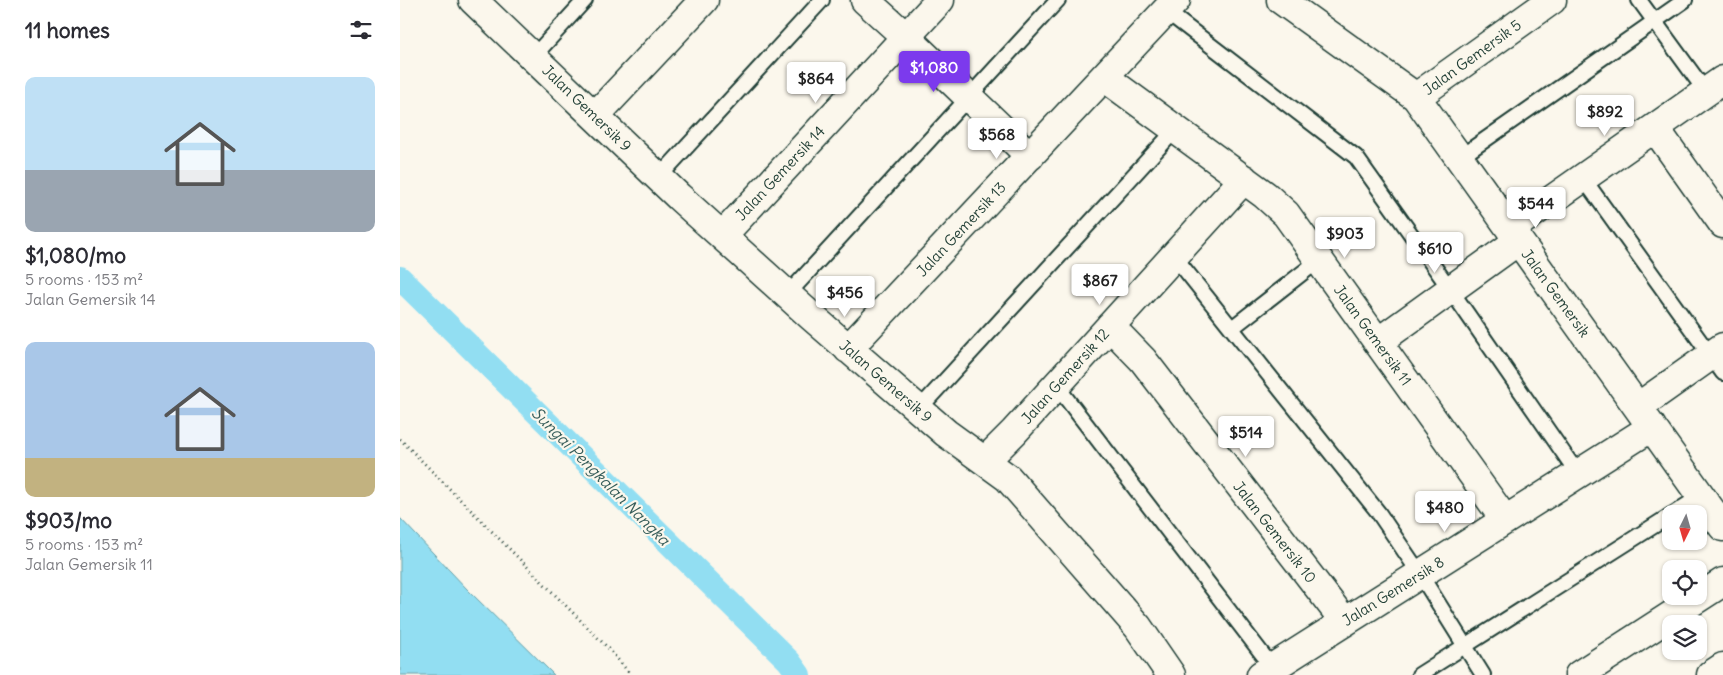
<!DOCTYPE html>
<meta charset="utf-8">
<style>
body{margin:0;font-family:Delius,sans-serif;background:#f7f7f7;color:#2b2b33;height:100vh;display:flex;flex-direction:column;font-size:19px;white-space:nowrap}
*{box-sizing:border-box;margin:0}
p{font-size:16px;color:#7c7c81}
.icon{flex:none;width:28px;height:28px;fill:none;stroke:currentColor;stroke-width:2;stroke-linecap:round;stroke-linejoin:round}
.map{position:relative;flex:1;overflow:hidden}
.details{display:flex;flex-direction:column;background:#fff;width:400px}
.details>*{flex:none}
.needle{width:32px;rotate:185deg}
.controls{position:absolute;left:1262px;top:505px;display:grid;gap:10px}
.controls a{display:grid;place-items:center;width:45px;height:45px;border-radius:10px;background:#fff;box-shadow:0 1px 4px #0004;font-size:25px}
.price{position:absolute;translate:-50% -42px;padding:0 11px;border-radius:5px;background:#fff;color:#222;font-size:16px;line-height:32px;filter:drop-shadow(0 1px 2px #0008)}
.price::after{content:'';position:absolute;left:50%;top:30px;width:15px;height:11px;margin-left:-8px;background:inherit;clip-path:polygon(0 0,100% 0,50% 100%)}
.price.on{background:#7c3aed;color:#fff}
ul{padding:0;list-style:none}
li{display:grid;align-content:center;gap:10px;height:265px;padding:0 25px}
li span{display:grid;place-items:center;height:155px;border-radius:10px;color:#555}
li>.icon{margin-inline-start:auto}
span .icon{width:90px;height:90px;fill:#fffc;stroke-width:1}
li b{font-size:21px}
h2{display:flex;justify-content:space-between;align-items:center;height:60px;padding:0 25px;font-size:21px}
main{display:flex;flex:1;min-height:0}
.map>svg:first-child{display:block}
.water{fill:#92def2;stroke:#649ea6}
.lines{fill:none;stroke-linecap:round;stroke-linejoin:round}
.canal{stroke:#92def2;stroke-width:24}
.lane-casing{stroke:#1f3d34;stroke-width:18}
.street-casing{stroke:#1f3d34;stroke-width:31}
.path{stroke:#1f3d34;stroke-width:3;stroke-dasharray:1 4;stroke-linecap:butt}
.lane{stroke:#fbf7ec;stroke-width:14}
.street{stroke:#fbf7ec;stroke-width:28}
.labels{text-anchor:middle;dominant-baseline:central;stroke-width:4.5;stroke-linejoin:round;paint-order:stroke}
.street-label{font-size:15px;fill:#1f3d34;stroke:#fbf7ec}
.water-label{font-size:16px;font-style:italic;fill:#365d5a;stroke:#fbf7ec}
</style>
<main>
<section class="details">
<h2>11 homes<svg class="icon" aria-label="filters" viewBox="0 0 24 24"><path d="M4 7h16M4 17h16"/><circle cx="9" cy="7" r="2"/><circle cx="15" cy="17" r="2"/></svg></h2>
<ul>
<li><span style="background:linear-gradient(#bfe0f5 60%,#9aa5b1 0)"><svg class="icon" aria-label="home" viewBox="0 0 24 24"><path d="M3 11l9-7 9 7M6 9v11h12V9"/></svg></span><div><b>$1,080/mo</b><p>5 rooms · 153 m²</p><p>Jalan Gemersik 14</p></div></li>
<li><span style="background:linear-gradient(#a9c7e8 75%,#c2b280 0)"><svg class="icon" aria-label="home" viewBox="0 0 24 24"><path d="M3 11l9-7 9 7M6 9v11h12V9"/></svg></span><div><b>$903/mo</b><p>5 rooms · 153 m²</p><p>Jalan Gemersik 11</p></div></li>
</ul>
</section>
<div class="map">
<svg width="1323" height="675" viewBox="0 0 1323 675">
<rect width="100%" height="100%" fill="#fbf7ec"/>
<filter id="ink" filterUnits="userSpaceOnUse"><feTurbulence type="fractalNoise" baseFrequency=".02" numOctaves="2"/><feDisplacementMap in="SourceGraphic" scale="10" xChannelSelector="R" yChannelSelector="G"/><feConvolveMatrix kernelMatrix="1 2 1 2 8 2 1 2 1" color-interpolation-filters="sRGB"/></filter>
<g filter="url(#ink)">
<path class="water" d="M0,518L67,589L154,675H0Z"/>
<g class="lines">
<path class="canal" d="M0,278L389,661L399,675"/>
<defs>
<path id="lane" d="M1239,0L1306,92
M766,11L956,157L1050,289L1178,474
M133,57L185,0
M1059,158L1285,0
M259,177L422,0
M1183,178L1323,373
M774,256L978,512L1020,574L1083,675
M387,295L658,0
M832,328L919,260
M656,385L873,668
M519,409L776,129
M1273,514L1301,496
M1019,675L1271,515"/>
<path id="street" d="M73,0L279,197L412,317L546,433L608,478L738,627L771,675
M465,0L506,37L630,156
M881,0L1016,97L1323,527
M704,77L865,195L886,214L1105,520
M1016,97L1152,0
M195,116L304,0
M1255,128L1323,224
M1110,229L1323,80
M322,236L540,0
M710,326L743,360L945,622
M978,342L1118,241
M448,349L776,0
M1238,407L1323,347
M585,461L614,432L844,179
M861,675L1252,427
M1179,675L1323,582
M1311,675L1323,667"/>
</defs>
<use href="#lane" class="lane-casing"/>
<use href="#street" class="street-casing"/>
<path class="path" d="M0,439L209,649L231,675"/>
<use href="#lane" class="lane"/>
<use href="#street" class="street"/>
</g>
</g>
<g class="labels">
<g class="street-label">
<text transform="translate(1072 57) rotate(-36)">Jalan Gemersik 5</text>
<text transform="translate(187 108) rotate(44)">Jalan Gemersik 9</text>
<text transform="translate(380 173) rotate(-47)">Jalan Gemersik 14</text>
<text transform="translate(561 229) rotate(-47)">Jalan Gemersik 13</text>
<text transform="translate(1156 293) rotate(54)">Jalan Gemersik</text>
<text transform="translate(973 335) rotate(54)">Jalan Gemersik 11</text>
<text transform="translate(665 376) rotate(-48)">Jalan Gemersik 12</text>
<text transform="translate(486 381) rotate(41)">Jalan Gemersik 9</text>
<text transform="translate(875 532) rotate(52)">Jalan Gemersik 10</text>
<text transform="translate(993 591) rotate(-32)">Jalan Gemersik 8</text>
</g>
<g class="water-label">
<text transform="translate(201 476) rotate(45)">Sungai Pengkalan Nangka</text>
</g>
</g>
</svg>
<div class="controls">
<a><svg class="needle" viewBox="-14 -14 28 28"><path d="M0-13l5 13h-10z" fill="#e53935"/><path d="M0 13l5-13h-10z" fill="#7c7c81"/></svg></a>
<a><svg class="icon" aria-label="locate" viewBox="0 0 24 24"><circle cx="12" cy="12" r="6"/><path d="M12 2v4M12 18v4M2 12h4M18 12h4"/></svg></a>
<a><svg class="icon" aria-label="layers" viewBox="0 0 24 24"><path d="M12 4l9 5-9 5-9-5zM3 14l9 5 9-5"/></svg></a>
</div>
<b class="price on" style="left:534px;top:93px">$1,080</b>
<b class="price" style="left:416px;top:104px">$864</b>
<b class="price" style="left:1205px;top:137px">$892</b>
<b class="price" style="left:597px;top:160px">$568</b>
<b class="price" style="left:1136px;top:229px">$544</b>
<b class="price" style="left:945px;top:259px">$903</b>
<b class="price" style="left:1035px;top:274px">$610</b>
<b class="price" style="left:700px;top:306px">$867</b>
<b class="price" style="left:445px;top:318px">$456</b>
<b class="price" style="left:846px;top:458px">$514</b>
<b class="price" style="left:1045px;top:533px">$480</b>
</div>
</main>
